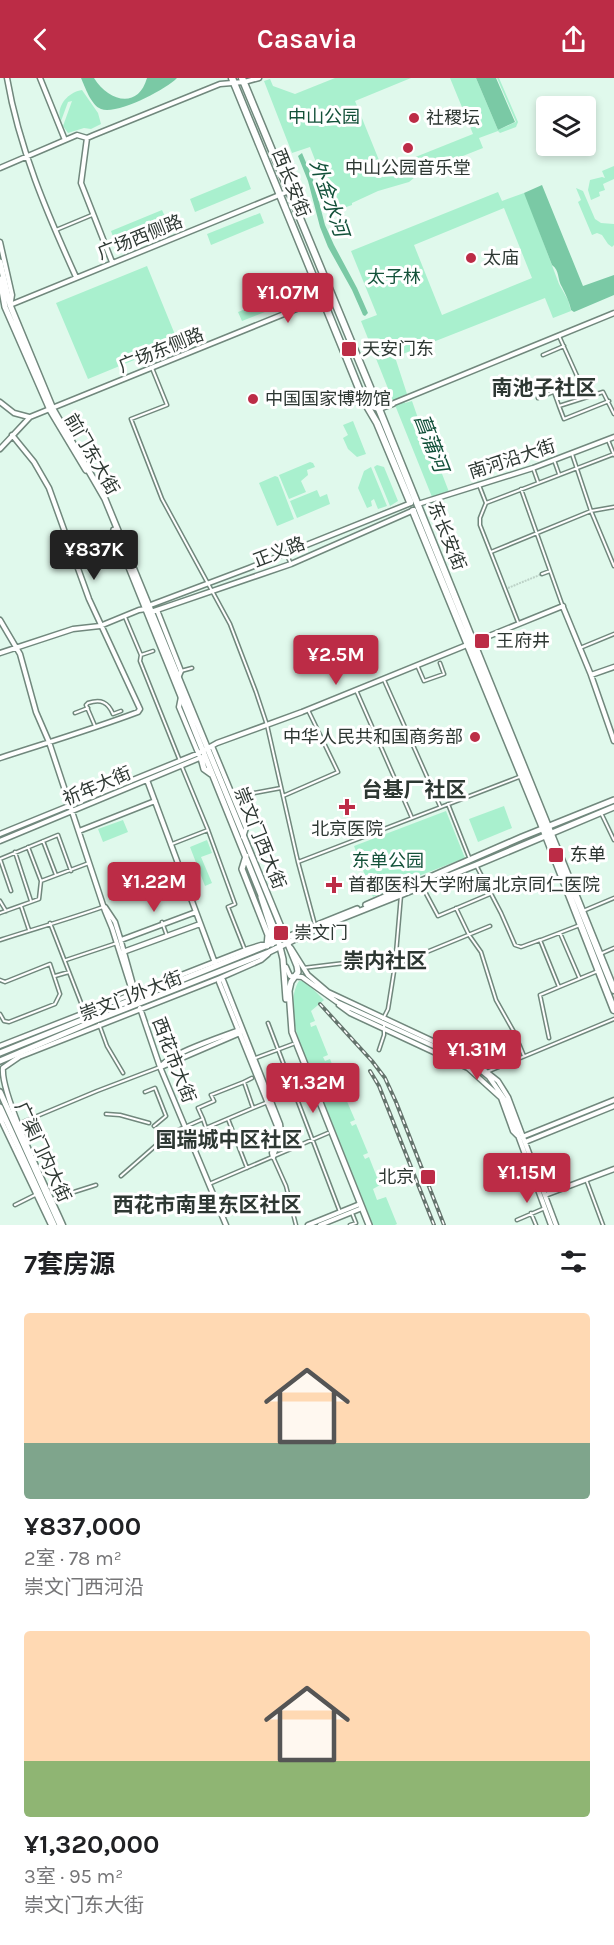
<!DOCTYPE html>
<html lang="zh">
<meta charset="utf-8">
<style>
body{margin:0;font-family:Karla,"Noto Sans SC",sans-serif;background:#f6f6f6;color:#202124;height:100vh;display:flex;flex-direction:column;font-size:22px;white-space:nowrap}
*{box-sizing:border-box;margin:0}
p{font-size:20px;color:#757577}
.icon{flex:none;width:33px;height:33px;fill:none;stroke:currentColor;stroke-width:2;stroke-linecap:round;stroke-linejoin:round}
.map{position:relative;height:1147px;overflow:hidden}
.drawer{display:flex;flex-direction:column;background:#fff;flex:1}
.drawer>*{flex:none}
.buttons{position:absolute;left:536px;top:18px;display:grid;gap:12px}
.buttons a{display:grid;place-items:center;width:60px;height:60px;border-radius:6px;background:#fff;box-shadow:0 3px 9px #0003;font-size:30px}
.price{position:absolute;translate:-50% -51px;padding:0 14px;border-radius:6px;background:#bc2c46;color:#fff;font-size:20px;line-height:39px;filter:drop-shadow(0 2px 3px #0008)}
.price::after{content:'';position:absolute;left:50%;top:36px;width:18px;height:14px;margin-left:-9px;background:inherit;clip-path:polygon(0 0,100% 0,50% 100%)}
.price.current{background:#222;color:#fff}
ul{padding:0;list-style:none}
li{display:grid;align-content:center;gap:12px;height:318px;padding:0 24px}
li span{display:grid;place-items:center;height:186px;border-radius:6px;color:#555}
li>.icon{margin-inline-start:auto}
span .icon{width:108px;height:108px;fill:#fffc;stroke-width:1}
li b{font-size:26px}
h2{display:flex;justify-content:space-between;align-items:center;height:72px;padding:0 24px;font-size:26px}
header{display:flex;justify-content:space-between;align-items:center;height:78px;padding:0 24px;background:#bc2c46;color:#fff;font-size:27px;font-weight:600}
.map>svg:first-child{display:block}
.green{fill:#a9f0ce;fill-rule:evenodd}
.water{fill:#7ac9a5}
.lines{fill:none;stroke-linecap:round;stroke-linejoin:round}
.street-tunnel{stroke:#bcd2c7;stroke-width:2;stroke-dasharray:2 1;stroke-linecap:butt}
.street-casing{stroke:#71887d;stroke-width:5}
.secondary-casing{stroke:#71887d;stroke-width:7}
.primary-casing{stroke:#71887d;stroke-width:8}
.highway-casing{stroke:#71887d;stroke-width:9}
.street{stroke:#fff;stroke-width:2}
.secondary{stroke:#fff;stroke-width:4}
.primary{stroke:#fff;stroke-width:5}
.highway{stroke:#fff;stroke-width:6}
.rail-casing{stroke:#65746d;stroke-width:4}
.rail{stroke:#fff;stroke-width:1.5;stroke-dasharray:4.5;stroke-linecap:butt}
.poi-dot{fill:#bc2c46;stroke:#fff;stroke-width:2}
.labels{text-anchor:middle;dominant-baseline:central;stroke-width:6;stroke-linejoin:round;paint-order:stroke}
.park-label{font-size:18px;fill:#14523a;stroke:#fff}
.poi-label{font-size:18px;fill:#2e3833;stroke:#fff;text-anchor:start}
.street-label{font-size:18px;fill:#2e3833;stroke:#fff}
.water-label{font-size:20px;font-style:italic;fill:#115039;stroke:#fff}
.quarter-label{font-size:21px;font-weight:bold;fill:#2e3833;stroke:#fff}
</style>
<header><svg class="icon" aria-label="back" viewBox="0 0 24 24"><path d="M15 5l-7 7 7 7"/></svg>Casavia<svg class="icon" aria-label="share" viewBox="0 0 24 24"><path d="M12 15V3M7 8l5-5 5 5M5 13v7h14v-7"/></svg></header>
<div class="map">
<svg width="614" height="1147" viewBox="0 0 614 1147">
<rect width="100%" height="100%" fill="#e0f9ec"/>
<path class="green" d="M335,0H411L355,23L383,92L473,56L450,0H476L498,52L516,44L497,0H499L518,44L516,49L500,55L498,53L479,60L483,70L420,95L409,104L378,113L352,125V127L335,133L310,69L292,75L264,3L270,1L273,8L295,16Z
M82,12L98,35L101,46L91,51L84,50L68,55L63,48L72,23L68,24L61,43C55,29 68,14 82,12Z
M614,88V101L603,106L605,112L599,114L600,118L591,122L588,112L590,102L602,99L605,100L602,93Z
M246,98L251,111L195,134L190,121Z
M576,110L583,113L595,141L601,145L614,146V167L612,169L608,166L602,157L597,155L592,157L578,124L581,122Z
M498,114L502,123L524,115L526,118L559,206L568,222L571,233L553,240L545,220L395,279L407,316L393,323L361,243L377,237L351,173ZM504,130L532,200L442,237L414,167Z
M162,132L168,145L116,167L111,153Z
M260,135L264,145L211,167L207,156Z
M147,188L178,264L88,301L56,225Z
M292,212L296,222L242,243L238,234Z
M404,323L405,325L412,323L433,383L439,388L449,414L432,419L395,327Z
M353,343L366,376L357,379L348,371L343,360L348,357L343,347Z
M310,384L313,385L315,389L307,392L308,397L301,403L306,414L289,421L279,397Z
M377,387L384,389L398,423L390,428L374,389Z
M371,389L387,428L378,431L374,421L371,423L372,428L367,430L358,410L364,393Z
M275,398L278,399L294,441L277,448L259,405Z
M317,412L320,419L327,416L330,426L297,440L290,423Z
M504,728L512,750L478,764L469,741Z
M446,733L465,780L403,804L373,819L354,768Z
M123,742L128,754L103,764L98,751Z
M207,762L212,775L201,779L212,805L205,808L190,769Z
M299,903H305L324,922L311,933L315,943L310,945L311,949L316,947L328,977L323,979L325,983L330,981L341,1009L337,1011L338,1015L343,1014L355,1042L350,1044L352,1048L356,1046L368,1075L363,1077L365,1081L369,1079L380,1107L373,1111L377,1122L386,1119L397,1146L395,1147H373L299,962C293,946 289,918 299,903Z"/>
<path class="water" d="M81,0H94C108,23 138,32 147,0H177C165,12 117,37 101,31C91,27 85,9 81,0Z
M476,0H496L515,44L498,52Z
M302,75L313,101L325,147L334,167L357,210L368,235L365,238L363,237L352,212L328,169L320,149L308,103L298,78Z
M542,107L583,208L614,197V217L574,234L571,232C569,223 566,217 562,209C557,201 560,193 552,187L524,115Z"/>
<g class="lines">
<path class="street-tunnel" d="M508,510L542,496"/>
<defs>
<path id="street" d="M56,152L92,137
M559,258L586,318
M543,277L564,268
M152,290L167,327L131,341L162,421L230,546L256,614L267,647L298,784L315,847
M554,314L559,328L603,314L614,336
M538,320L579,304
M559,328L564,341L609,323
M608,362L614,377
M572,376L591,433L614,488
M554,382L559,396
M533,390L538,404
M479,407L486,425L480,440V447L518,544
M521,411L563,529
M486,425L614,376
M491,474L591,433L614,429
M286,475L291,486
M542,496L550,493
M125,539L141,577
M580,570L614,556
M153,573L141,577L140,583L180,683
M417,587L424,603L444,596L440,585
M181,593L192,590
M384,602L440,728
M356,612L412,740
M75,635L88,630
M95,648L86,627L88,625C101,621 108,624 113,636L121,633
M182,689L208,752L235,826L228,829L245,872
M283,718L338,694L308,632
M234,723L254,715L281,710
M448,726L469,779
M602,737L614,762
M43,763L56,797
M172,766L208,752
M15,774L31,823
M0,781L58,757L71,793
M0,781L11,813
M298,784L519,699
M476,787L501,835L515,867L521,869L540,862L559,909L598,893
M41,803L89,785
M422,808L438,838L490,816
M0,823L6,833
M21,828L29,852
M456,830L469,857L481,874L496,922L514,954L524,978
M583,833L614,820
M0,835L39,821L41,803L28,769
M162,844L167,858
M50,845L85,935
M560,855L579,899
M0,862C34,851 69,841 103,829
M541,862L580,847
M600,876L614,870
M66,882L117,865
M303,890L353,884L395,887L490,848
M55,898L69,894
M0,902L5,904L50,886L60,916L55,926L9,944L4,943L0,936
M383,941L388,931L395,887L401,817
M268,945L340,1134
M99,946L107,968L123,995
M549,960L540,917L559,909
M379,972L384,957V946
M253,981L293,966
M489,993L614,941
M244,1004L252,1000
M145,1014L155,1010L166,1038L154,1048
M253,1030L273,1022
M106,1036L120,1037L149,1045
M228,1041L247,1090
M18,1046L97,1013L160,989
M273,1079L286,1108L296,1147
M121,1098L169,1056L203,1041L198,1030L214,1023L211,1017L244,1004L253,1030L206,1050L203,1041
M587,1104L603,1147
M209,1106L328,1055
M52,1121L96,1107
M15,1127L37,1116
M531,1135L536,1147
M517,1142L545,1130
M350,1147L356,1145L352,1135"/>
<path id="secondary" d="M7,0C19,70 47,135 76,199
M40,0L65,62
M87,60L81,105L112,184
M0,90L77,57L87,60L94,57L220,6L244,4L259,0
M0,164L12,217L11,223
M10,227L289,113
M0,324L14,335L29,339
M394,325L614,235
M368,328L379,331L393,326
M0,371L30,339L331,217
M418,426L533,390L614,359
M148,528L249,490L411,425
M563,529L591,597L614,663
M157,532L181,593L178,600
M0,542L20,576L36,634L49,664L105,833L112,850L132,913L135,915
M0,575L73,551L100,548L139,532L146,531L151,534L291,486L414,432
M591,597L614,589
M181,619L179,629L199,677
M212,668L246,750L243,759
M0,680C46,665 93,651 138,634L140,631L89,521L49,410L34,384L12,357
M147,702L215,885
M79,753L155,723
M0,756L199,675L217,665L302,634L563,528
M0,763L202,679
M105,829L115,844L120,860L135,914
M121,862L196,834
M291,870L308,897L328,914L469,980L498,1003L508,1019L556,1147
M123,874L200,846
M286,889L290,898L302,899L337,924L473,986L489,999L505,1022L551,1147
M220,900L223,902L280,1046L281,1054L273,1079
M220,900L219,904L277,1048L272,1075L273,1079
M339,927L350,935L468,990L500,1019
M140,930L160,989L226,1147
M0,968L245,872L261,867H265
M160,989C171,975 221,959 239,952
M161,989L240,955
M500,1017L513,1053L517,1057
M1,1042L51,1147
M522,1059L614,1022
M525,1064L614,1028
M545,1117L614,1091
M63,1147C50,1117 0,1017 3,990L19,979L220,900L261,882L268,876
M308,1147L360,1126
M320,1147L362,1130"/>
<path id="primary" d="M0,184L10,227L53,331L105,421L297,888L298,894L291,904L289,913L292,954L369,1147
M0,201L5,229L50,332L86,392
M114,452L277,857L283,881L286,921
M201,680L204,691L211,696
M246,778L242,791L268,857L267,868
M261,819L273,857L272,866
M366,827L522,759L614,722
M0,975L357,831
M0,983L94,943L269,874L320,849L476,787L614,729
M0,1014L60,1147
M0,1029L54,1147
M0,1036L1,1042"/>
<path id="highway" d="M232,0L345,276L364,323L377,345L410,424
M242,0L379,331L614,912
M413,433L543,750L614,932"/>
</defs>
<use href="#street" class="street-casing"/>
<use href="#secondary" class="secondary-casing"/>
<use href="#primary" class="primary-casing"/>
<use href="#highway" class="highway-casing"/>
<use href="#street" class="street"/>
<use href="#secondary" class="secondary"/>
<use href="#primary" class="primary"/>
<use href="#highway" class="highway"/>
<defs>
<path id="rail" d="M320,926L372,983L385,1000L396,1024L444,1147
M370,993L379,1008L434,1147"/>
</defs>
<use href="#rail" class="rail-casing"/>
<use href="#rail" class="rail"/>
</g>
<g class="poi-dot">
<circle cx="414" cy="40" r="6"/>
<circle cx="408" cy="70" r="6"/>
<circle cx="471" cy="180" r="6"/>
<rect x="341" y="263" width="16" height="16" rx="3"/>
<circle cx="253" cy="321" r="6"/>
<rect x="474" y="555" width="16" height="16" rx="3"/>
<circle cx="475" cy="659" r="6"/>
<path d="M344 720h6v6h6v6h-6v6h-6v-6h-6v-6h6z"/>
<rect x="548" y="769" width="16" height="16" rx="3"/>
<path d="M331 798h6v6h6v6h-6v6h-6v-6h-6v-6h6z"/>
<rect x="273" y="847" width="16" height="16" rx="3"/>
<rect x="420" y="1091" width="16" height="16" rx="3"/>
</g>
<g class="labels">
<g class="park-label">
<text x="324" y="39">中山公园</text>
<text x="394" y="199">太子林</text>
<text x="388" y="783">东单公园</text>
</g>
<g class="poi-label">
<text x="426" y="40">社稷坛</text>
<text x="408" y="90" text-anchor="middle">中山公园音乐堂</text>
<text x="483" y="180">太庙</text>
<text x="362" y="271">天安门东</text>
<text x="265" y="321">中国国家博物馆</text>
<text x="496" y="563">王府井</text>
<text x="463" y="659" text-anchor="end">中华人民共和国商务部</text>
<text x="347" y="751" text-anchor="middle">北京医院</text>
<text x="570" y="777">东单</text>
<text x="348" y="807">首都医科大学附属北京同仁医院</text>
<text x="294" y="855">崇文门</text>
<text x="414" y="1099" text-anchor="end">北京</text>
</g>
<g class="street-label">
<text transform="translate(291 105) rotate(68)">西长安街</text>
<text transform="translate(140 159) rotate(-22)">广场西侧路</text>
<text transform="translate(161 272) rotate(-22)">广场东侧路</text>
<text transform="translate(92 376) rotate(60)">前门东大街</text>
<text transform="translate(512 381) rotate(-18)">南河沿大街</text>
<text transform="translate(447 458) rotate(68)">东长安街</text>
<text transform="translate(279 474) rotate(-21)">正义路</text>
<text transform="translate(97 708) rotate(-23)">祈年大街</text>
<text transform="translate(260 760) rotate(68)">崇文门西大街</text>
<text transform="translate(131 918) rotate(-21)">崇文门外大街</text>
<text transform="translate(174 982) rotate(69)">西花市大街</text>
<text transform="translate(43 1074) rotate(65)">广渠门内大街</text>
</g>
<g class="water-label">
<text transform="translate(329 120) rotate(71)">外金水河</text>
<text transform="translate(431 365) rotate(69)">菖蒲河</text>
</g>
<g class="quarter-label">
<text x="544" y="310">南池子社区</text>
<text x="414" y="712">台基厂社区</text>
<text x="385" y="883">崇内社区</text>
<text x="229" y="1062">国瑞城中区社区</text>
<text x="207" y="1127">西花市南里东区社区</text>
</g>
</g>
</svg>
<div class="buttons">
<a><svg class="icon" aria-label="layers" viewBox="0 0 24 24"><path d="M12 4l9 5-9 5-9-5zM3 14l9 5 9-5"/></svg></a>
</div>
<b class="price" style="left:288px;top:246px">¥1.07M</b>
<b class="price current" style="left:94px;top:503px">¥837K</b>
<b class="price" style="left:336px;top:608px">¥2.5M</b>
<b class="price" style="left:154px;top:835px">¥1.22M</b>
<b class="price" style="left:477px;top:1003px">¥1.31M</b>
<b class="price" style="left:313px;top:1036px">¥1.32M</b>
<b class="price" style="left:527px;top:1126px">¥1.15M</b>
</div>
<section class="drawer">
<h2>7套房源<svg class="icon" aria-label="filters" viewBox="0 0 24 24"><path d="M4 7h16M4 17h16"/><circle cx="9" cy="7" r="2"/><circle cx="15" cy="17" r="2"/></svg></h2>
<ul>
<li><span style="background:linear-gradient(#ffd9b3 70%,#7fa58c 0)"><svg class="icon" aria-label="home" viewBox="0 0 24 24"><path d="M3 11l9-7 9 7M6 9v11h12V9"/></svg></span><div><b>¥837,000</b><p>2室 · 78 m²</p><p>崇文门西河沿</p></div></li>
<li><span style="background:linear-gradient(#ffd9b3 70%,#8fb573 0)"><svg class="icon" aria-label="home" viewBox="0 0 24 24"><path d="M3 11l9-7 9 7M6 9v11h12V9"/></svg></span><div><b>¥1,320,000</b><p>3室 · 95 m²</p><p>崇文门东大街</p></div></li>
</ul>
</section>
